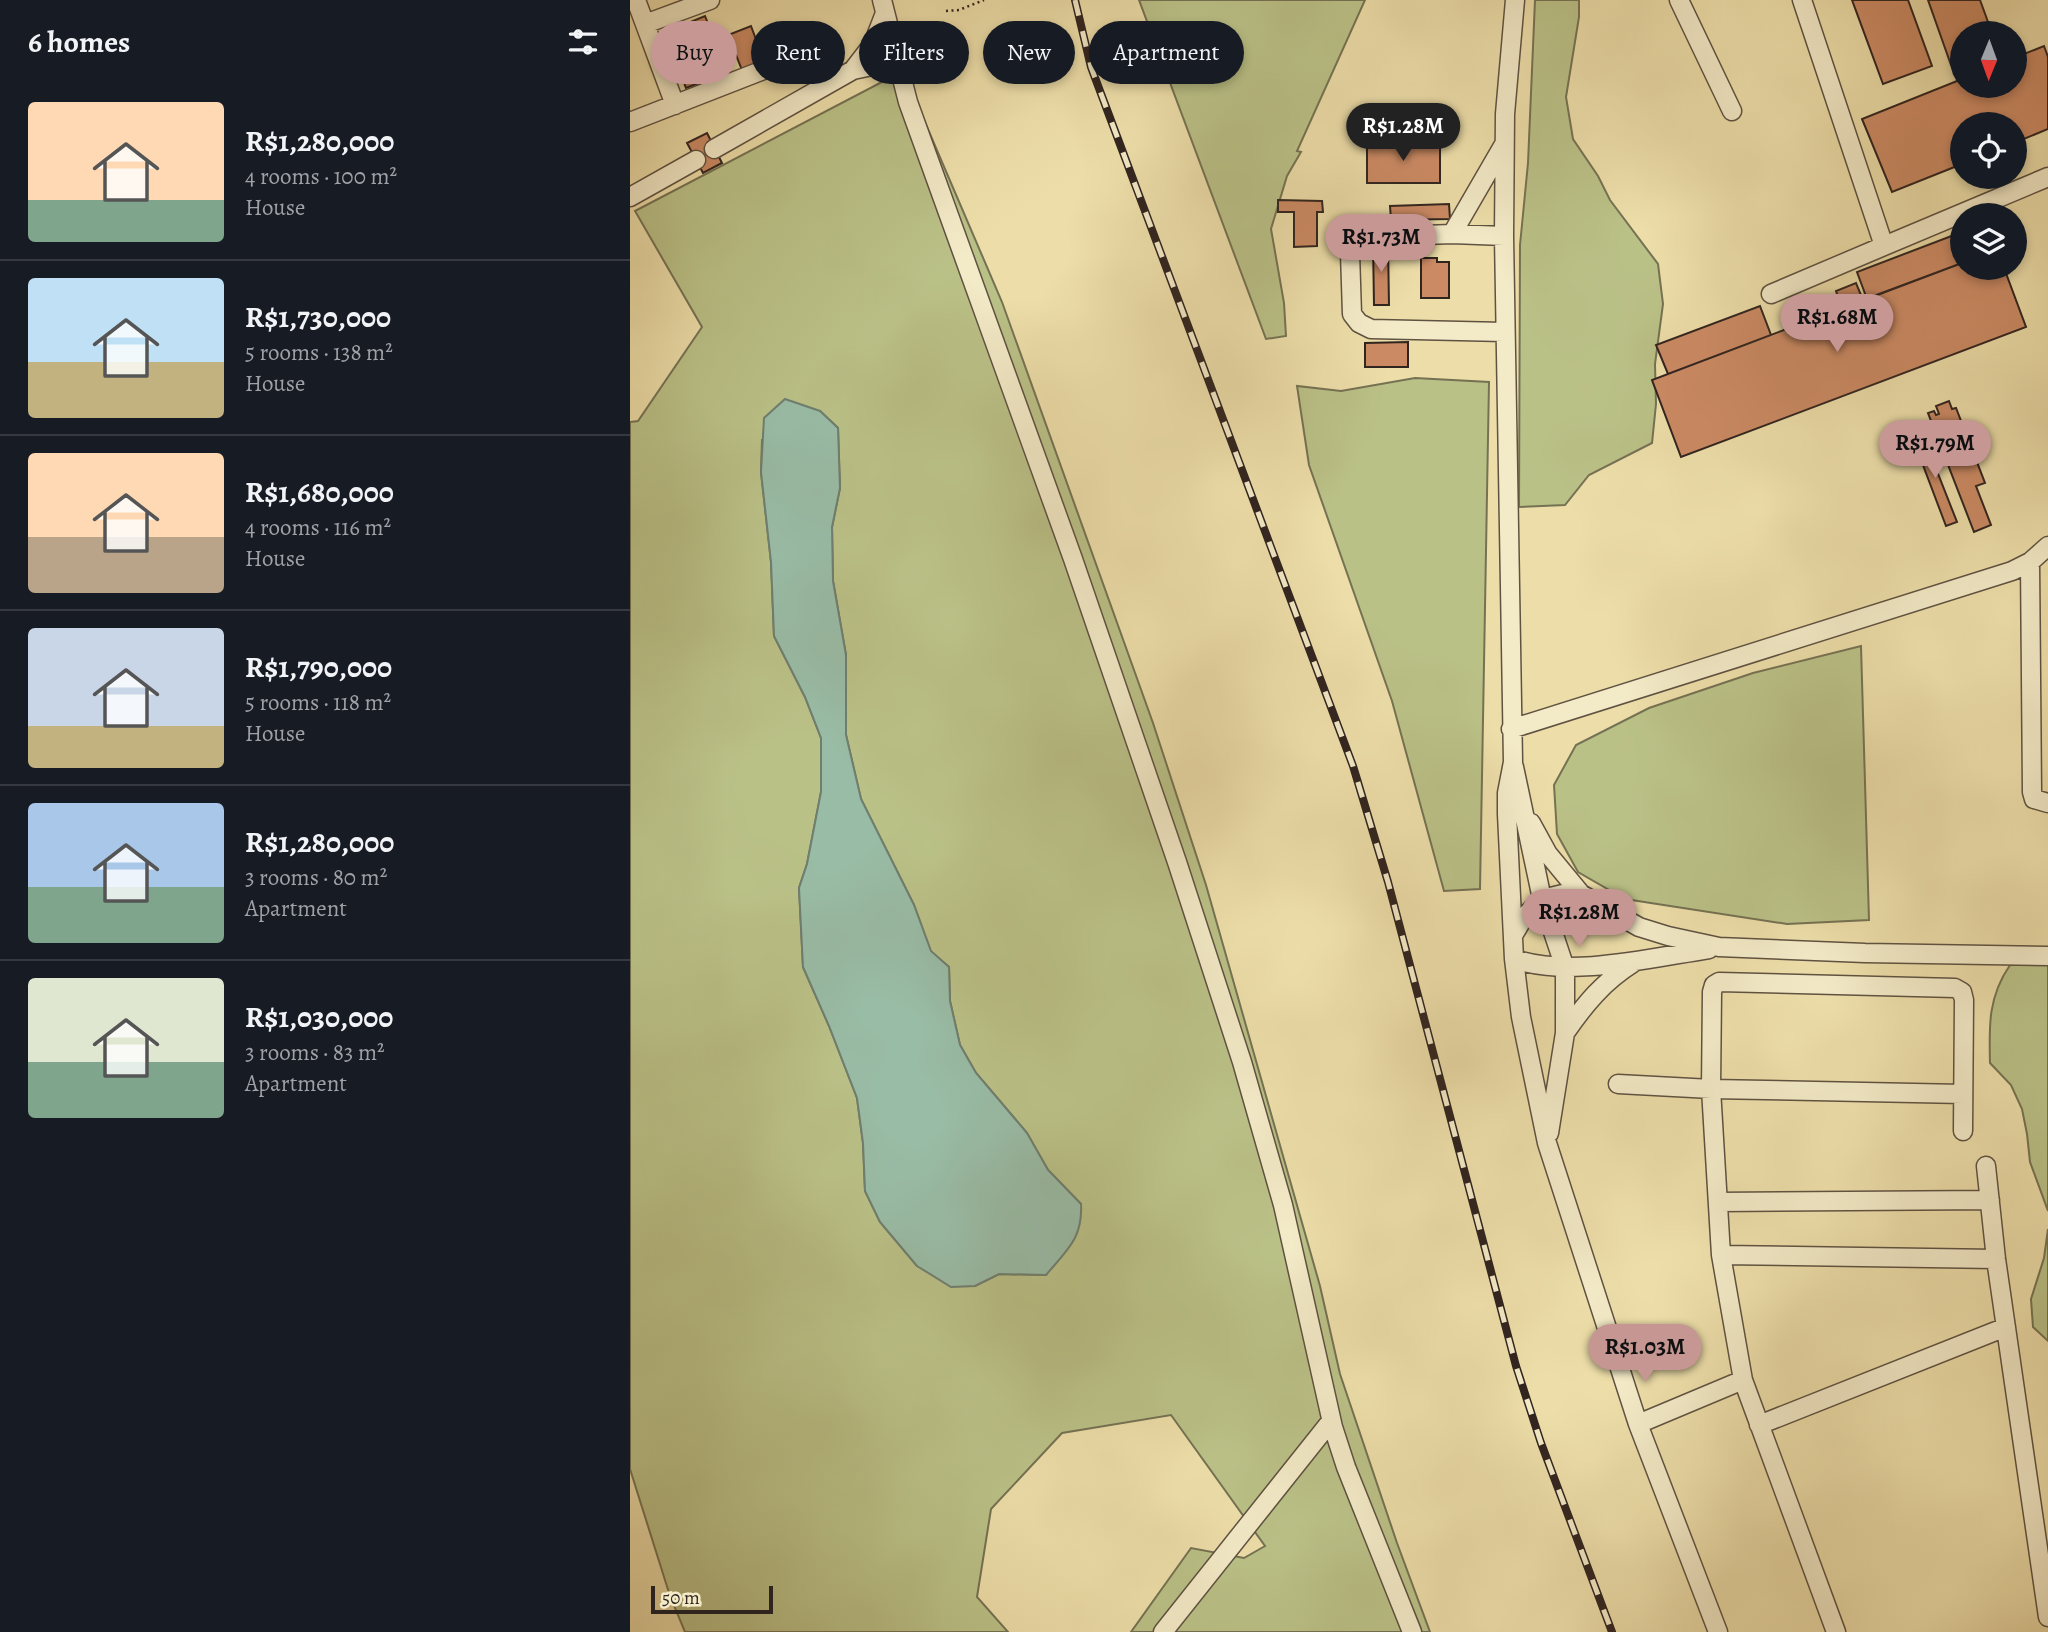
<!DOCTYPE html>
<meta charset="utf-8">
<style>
body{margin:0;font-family:Alegreya,serif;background:#242831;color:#f1f3f6;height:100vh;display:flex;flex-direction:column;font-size:26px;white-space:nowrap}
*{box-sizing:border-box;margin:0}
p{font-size:23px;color:#9ea1a6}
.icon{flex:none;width:38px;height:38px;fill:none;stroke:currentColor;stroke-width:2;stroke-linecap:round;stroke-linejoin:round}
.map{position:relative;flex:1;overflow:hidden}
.sheet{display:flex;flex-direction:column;background:#171b24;width:630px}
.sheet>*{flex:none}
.banner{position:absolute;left:21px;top:21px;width:665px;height:63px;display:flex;gap:14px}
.needle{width:46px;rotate:181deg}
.tools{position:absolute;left:1320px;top:21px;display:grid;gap:14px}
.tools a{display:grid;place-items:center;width:77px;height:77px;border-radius:50%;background:#171b24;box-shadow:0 4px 10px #0003;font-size:35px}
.scale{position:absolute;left:21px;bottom:18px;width:122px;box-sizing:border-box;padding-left:7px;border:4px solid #30241f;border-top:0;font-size:19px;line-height:24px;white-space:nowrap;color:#30241f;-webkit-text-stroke:5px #f3eac7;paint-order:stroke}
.price{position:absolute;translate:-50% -60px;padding:0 16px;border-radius:24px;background:#c59692;color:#111;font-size:23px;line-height:46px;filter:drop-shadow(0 2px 4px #0008)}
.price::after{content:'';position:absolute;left:50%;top:42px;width:21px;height:16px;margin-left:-10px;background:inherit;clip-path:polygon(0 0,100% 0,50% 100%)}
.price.selected{background:#222;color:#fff}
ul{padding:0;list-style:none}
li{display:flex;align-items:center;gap:21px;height:175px;padding:0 28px}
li+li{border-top:2px solid #363941}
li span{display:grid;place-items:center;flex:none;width:196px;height:140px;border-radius:7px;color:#555}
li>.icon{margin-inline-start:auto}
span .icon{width:84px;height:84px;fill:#fffc;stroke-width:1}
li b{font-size:30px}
h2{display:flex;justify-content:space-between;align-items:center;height:84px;padding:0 28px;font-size:30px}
.tag{padding:0 24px;border-radius:32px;background:#171b24;box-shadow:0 4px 10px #0003;font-size:24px;line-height:63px}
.tag.selected{background:#c59692;color:#111}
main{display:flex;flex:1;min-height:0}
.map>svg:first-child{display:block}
.green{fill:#bac187;stroke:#757253;stroke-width:2;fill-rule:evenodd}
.water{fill:#99bca6;stroke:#6f7f70;stroke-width:2}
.building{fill:#cb8a64;stroke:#30241f;stroke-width:2}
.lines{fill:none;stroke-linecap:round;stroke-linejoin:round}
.minor-casing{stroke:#5f5242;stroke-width:21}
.path{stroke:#30241f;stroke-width:2.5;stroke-dasharray:2 3.5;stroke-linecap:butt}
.minor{stroke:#f3eac7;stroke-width:18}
.rail-casing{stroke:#30241f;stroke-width:8}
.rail{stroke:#f3eac7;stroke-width:5;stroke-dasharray:16;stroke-linecap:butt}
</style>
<main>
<section class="sheet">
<h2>6 homes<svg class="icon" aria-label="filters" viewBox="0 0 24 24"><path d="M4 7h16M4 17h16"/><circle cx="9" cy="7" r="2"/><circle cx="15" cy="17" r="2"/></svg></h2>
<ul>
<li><span style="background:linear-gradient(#ffd9b3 70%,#7fa58c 0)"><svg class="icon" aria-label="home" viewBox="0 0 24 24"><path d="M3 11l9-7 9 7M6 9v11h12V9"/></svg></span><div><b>R$1,280,000</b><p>4 rooms · 100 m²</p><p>House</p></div></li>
<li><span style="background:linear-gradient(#bfe0f5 60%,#c2b280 0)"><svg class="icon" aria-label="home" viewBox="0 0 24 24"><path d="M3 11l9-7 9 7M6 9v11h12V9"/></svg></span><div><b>R$1,730,000</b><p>5 rooms · 138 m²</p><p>House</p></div></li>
<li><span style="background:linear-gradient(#ffd9b3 60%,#b9a48a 0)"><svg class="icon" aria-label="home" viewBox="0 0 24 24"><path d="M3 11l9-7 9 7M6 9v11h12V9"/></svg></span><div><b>R$1,680,000</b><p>4 rooms · 116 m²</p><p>House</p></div></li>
<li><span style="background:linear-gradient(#c9d6e8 70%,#c2b280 0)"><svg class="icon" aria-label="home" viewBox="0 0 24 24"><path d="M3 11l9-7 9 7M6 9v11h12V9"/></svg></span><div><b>R$1,790,000</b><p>5 rooms · 118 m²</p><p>House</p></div></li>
<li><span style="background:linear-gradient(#a9c7e8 60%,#7fa58c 0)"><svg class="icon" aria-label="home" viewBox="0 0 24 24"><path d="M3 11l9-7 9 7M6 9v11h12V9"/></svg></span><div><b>R$1,280,000</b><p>3 rooms · 80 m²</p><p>Apartment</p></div></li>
<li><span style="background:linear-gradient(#dfe7d0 60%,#7fa58c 0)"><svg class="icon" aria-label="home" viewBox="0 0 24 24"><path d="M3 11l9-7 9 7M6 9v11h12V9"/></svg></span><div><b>R$1,030,000</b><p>3 rooms · 83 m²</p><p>Apartment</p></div></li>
</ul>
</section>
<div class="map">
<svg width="1418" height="1632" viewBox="0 0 1418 1632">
<rect width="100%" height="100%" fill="#eddea9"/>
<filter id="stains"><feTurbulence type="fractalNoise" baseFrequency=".00286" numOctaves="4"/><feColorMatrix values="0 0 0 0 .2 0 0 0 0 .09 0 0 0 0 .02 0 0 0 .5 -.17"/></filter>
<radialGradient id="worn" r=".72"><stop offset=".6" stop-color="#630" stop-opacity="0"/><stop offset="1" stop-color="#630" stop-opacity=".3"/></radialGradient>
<path class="green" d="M509,0H735L667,151L671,152L657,176L641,229L654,303L656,336L636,339Z
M905,0H949V17L936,97L943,139L968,176L980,200L1028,264L1033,304L1025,364L1026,404L1022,443L959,475L935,505L889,507L890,245L898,163Z
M273,71L372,302L523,723L576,885L690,1286L710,1374L767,1543L800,1632H501L561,1548L614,1558L635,1546L541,1415L432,1433L361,1509L347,1597L378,1632H55L40,1596L0,1469V422L8,421L72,327L5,211ZM190,411L208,428L210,488L202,527L203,581L216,655V735L231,799L284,905L301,952L319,967L320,1001L330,1045L346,1073L397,1133L418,1170L451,1204L416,1275L369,1274L345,1286L287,1266L250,1222L235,1191L233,1143L227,1098L199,1026L173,967L169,888L177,864L191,792V738L175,697L144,636L141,562L131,472L132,440Z
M785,378L859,382L850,889L814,891L762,701L679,465L667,386L711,391Z
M1231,646L1239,920L1157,924L995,899L948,872L927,834L924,785L946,745L1019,708L1123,673Z
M1418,964V1211L1400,1162L1397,1134L1392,1109L1381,1085L1360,1063C1359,1026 1358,997 1380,965Z
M1418,1229V1341L1403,1327L1401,1299L1414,1258Z"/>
<path class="water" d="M155,399L190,411L208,428L210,488L202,527L203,581L216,655V735L231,799L284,905L301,951L319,967L320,1001L330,1045L346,1073L397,1133L418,1170L451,1204C453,1238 437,1250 416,1275L369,1274L345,1286L321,1287L287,1266L250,1222L235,1191L233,1143L227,1098L199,1026L173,967L169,888L177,864L191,792V738L175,697L144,636L141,562L131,472L134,418Z"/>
<path class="building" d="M1222,0H1278L1302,66L1253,84Z
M1298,0H1350L1362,33H1332V61L1321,65Z
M75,16L97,72L56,88L50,72L63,67L48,27Z
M121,26L134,61L112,70L98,35Z
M1414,46L1418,57V129L1384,143V124H1332V164L1262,192L1232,119L1332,79V86H1384V58Z
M77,133L92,163L73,173L57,143Z
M737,143H810V183H737Z
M648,200L692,201L693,212H687V246L664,247V212H648Z
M819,204L820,219L761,220L760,206Z
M1332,232V263L1237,299L1227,272Z
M743,243H758L759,305H744Z
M791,258H807V262H819V298H791Z
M1332,263V268H1374L1396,327L1051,457L1022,380L1212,308L1206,291L1226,283L1233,300Z
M1130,306L1141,335L1038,374L1026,345Z
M778,342V367H735V343Z
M1319,401L1322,409L1326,408L1355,483L1346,486L1361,525L1344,532L1298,413L1304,411L1306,415L1309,414L1306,406Z
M1292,433L1327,522L1316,526L1282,436Z"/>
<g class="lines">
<defs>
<path id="minor" d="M6,0L45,105
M252,0L278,102L443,559L547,862L612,1062L653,1205L703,1427L716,1467L782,1632
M885,0L875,114L874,236L883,762L877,793V814L884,959L891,1017L917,1143L1008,1424L1088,1632
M1049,0L1102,111
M15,24L80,0
M223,70L243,44L255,13
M0,122L136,69
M84,149L223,70L247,65L267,67
M0,197L66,160
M822,234L873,146
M874,236L822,234L738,237L726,242L720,253L722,314L729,323L741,329L874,332
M1254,246L1418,177
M1141,294L1254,246L1172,0
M1400,562L1402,792L1404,799L1418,803
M881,729L1382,571L1400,562L1418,546
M884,767L912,899L935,968V1033L919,1133
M901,823L918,854L951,894
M884,934L894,917L912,899L933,894H951L1009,927L1038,936L1089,947L1235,953L1418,956
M884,959C940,978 1020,958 1079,949
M935,1033C955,1004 973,982 1003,963
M988,1084L1081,1089L1333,1094
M1356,1166L1366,1259L1418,1617
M1088,1202L1360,1200
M1091,1255L1366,1259
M1113,1380L1091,1255L1081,1089L1082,992L1084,985L1089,982L1325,988L1332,992L1334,1000L1333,1131
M1008,1424L1113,1380L1206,1632
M1129,1425L1376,1327
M533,1632L701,1421"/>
</defs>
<use href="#minor" class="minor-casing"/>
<path class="path" d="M316,11L329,10L354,0"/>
<use href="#minor" class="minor"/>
<defs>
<path id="rail" d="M445,0L461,67L723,766L758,882L886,1366L911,1443L982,1632"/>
</defs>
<use href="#rail" class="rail-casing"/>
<use href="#rail" class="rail"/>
</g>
<rect width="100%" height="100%" filter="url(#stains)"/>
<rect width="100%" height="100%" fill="url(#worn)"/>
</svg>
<div class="tools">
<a><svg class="needle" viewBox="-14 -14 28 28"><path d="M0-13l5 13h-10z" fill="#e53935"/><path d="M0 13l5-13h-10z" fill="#9ea1a6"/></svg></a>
<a><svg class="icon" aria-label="locate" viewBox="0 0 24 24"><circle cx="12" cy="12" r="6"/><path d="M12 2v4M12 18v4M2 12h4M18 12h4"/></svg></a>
<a><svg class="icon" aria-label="layers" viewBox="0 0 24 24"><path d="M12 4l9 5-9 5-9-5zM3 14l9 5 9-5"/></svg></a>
</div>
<div class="scale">50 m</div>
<b class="price selected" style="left:773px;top:163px">R$1.28M</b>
<b class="price" style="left:751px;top:274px">R$1.73M</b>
<b class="price" style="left:1207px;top:354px">R$1.68M</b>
<b class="price" style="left:1305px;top:480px">R$1.79M</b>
<b class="price" style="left:949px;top:949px">R$1.28M</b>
<b class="price" style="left:1015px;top:1384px">R$1.03M</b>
<div class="banner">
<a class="tag selected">Buy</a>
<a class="tag">Rent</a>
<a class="tag">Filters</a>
<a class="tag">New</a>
<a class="tag">Apartment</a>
</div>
</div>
</main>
